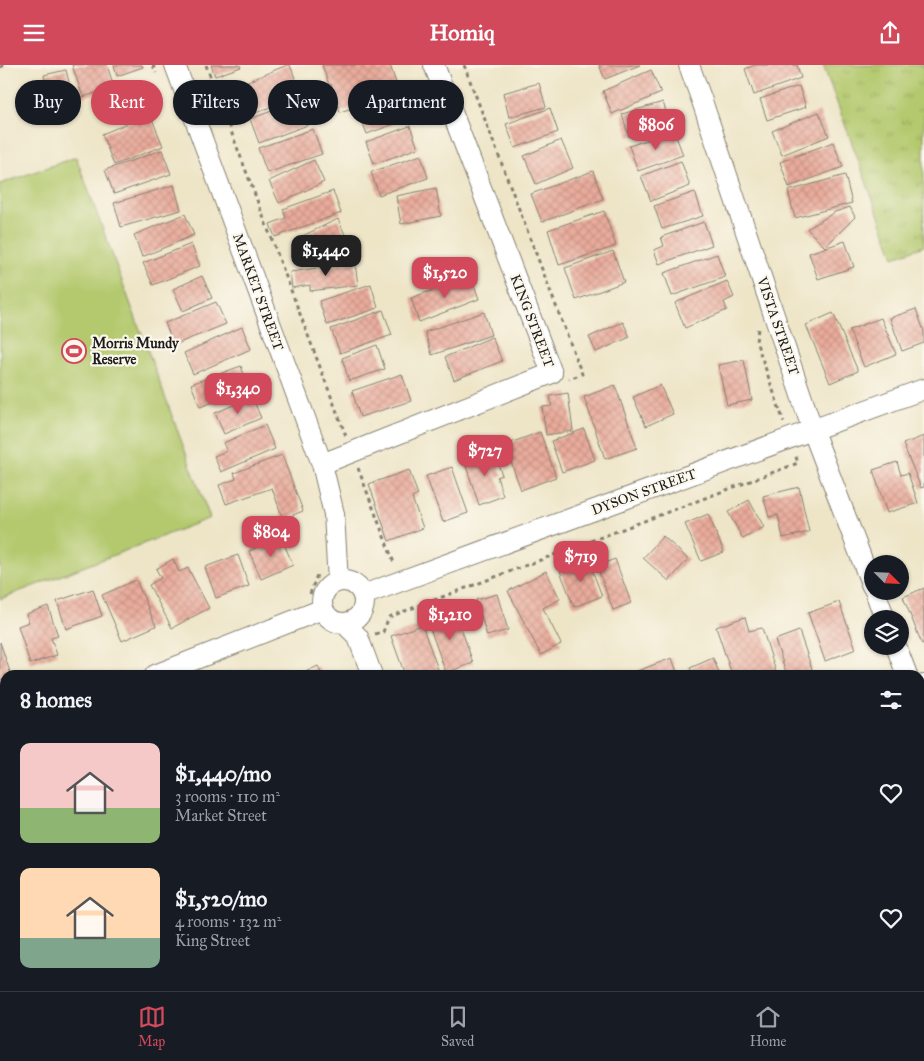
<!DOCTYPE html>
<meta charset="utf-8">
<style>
body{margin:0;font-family:"IM FELL Great Primer",serif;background:#20242c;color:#f1f3f6;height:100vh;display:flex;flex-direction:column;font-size:19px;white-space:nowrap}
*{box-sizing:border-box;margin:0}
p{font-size:16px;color:#9ea1a6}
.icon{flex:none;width:28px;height:28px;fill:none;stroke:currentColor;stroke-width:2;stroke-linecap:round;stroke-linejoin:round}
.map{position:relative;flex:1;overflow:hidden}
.drawer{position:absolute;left:0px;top:605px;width:925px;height:321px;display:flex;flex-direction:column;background:#171b24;border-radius:15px 15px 0 0;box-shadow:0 1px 4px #0004}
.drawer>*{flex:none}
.hud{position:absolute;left:15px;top:15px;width:500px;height:45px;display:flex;gap:10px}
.needle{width:32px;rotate:114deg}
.fabs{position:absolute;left:864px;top:490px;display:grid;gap:10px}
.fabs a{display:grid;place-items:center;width:45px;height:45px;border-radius:50%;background:#171b24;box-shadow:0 1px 4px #0004;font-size:25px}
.price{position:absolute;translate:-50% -42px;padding:0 11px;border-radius:10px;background:#d1495b;color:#fff;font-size:16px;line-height:32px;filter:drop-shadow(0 1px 2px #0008)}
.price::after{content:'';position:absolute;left:50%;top:30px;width:15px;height:11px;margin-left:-8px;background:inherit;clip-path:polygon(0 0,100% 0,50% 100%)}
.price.selected{background:#222;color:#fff}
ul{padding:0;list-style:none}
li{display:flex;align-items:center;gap:15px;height:125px;padding:0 20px}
li span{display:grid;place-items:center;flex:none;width:140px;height:100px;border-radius:10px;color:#555}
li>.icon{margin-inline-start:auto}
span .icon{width:60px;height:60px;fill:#fffc;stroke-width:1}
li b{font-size:21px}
h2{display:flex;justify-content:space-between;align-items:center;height:60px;padding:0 20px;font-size:21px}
.chip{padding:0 18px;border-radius:22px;background:#171b24;box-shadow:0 1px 4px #0004;font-size:18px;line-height:45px}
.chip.selected{background:#d1495b;color:#fff}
header{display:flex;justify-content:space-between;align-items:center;height:65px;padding:0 20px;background:#d1495b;color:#fff;font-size:22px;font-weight:700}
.tab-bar{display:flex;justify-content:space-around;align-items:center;height:70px;border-top:1px solid #363941;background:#171b24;font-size:14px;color:#9ea1a6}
.tab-bar a{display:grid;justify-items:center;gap:2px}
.tab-bar .selected{color:#d1495b}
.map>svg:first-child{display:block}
.park{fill:url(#park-tufts);stroke:#687245}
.garden{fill:#b4c96e;stroke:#687245}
.building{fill:url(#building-cross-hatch)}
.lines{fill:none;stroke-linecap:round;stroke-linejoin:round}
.minor-casing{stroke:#858072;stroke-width:22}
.path{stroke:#858072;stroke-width:3;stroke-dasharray:4 4;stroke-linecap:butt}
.minor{stroke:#fff;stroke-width:20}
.labels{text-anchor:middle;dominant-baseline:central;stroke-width:4.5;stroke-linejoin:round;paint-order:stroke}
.street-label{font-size:14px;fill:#1c1c1c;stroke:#fbf7ec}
.poi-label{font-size:14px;font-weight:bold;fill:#1c1c1c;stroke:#fbf7ec;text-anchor:start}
</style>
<header><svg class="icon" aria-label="menu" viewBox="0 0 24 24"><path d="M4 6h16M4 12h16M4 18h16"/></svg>Homiq<svg class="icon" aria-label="share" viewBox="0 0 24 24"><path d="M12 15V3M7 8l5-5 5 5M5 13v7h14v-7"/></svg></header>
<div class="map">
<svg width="924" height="926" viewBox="0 0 924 926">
<defs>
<pattern id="park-tufts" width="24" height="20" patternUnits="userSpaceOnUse" patternTransform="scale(1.25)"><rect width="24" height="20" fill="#b4c96e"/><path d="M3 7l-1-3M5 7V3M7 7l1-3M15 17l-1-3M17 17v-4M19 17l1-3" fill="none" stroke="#9aac5f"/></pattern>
<pattern id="building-cross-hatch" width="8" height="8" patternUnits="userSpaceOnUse" patternTransform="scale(1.25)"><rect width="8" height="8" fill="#e9ab9b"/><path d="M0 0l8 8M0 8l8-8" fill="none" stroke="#c79385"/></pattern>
</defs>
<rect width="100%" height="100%" fill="#fbf7ec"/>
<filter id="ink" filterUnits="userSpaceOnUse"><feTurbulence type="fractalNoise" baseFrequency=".02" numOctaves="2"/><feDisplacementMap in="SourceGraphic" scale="10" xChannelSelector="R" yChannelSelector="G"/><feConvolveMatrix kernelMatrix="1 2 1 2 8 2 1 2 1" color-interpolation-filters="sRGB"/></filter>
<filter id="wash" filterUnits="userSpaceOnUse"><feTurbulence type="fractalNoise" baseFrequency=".0096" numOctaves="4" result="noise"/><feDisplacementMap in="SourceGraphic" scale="20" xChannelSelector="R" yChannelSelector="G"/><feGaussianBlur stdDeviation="1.12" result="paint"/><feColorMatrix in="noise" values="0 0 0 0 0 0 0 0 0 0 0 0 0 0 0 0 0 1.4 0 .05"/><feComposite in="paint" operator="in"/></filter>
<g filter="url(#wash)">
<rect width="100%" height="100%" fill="#eee5c7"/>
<path class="park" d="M823,0H924V181L894,192Z"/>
<path class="garden" d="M76,92L210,453L0,534V119Z"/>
<g id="blocks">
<path class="building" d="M72,0H107L114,22L83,32Z
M114,0H142L143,2L117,11Z
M211,0H240L241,2L215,11Z
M287,0H290L301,29L244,53L232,23Z
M322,0H390L399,27L340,47L331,19L329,20Z
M599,0H640L605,14Z
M755,0H797L801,13L754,30L745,4Z
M66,5L73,34L51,40L44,10Z
M651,5L661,28L612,49L603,26Z
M539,18L546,42L509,52L503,28Z
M799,21L806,42L767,55L760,34Z
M401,30L410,53L367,69L358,46Z
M299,36L308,60L259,78L250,54Z
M663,37L670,60L629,72L622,49Z
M550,43L558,67L515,83L506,59Z
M819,47L829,71L782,90L772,66Z
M150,49L163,81L114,100L102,69Z
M410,61L418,83L374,99L366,77Z
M313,64L322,89L267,108L258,83Z
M674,66L683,90L638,106L629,81Z
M561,75L573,103L536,119L524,91Z
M833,77L843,102L789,122L780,97Z
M162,85L171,109L114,129L105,105Z
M421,90L428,113L379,130L371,107Z
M314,95L324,117L279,138L269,116Z
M681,96L690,121L651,136L641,111Z
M593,106L603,134L542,157L531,129Z
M845,110L852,138L795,153L788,126Z
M174,120L181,145L121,162L114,138Z
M436,123L441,151L401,159L396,131Z
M333,126L341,148L275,172L270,159L286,153L283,144Z
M695,127L703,151L662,164L654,141Z
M850,142L855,152L825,182L807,164L835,147Z
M604,146L616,181L559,200L548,165Z
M185,149L194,170L142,192L134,170Z
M338,154L347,174L305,193L296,174Z
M704,157L712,180L659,199L654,185L664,181L661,172Z
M845,176L854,202L818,214L809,188Z
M191,179L200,201L153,220L143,198Z
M613,186L624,217L576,235L565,203Z
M717,189L725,212L672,231L664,208Z
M355,198L358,220L310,226V220L292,223L290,207Z
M202,211L212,233L183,246L173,224Z
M471,211L479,234L419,257L411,233Z
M727,216L734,232L724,237L727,245L685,263L675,238Z
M371,219L378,243L327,260L319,236Z
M216,237L226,259L174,280L165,258Z
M916,244L924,266V278L902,286L890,253Z
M383,245L392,270L340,288L331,264Z
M484,247L491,270L432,290L425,267Z
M833,248L858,306L830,318L806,260Z
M881,253L896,289L864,302L849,265Z
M623,257L630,272L596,287L589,272Z
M242,262L251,284L193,309L184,288Z
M492,272L502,296L454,315L445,292Z
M377,280L385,304L349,316L342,293Z
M744,295L752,335L727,340L718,300Z
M241,301L249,324L200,342L191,319Z
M402,309L411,336L360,352L352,326Z
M615,320L637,383L605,394L584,332Z
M660,320L673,349L646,361L633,332Z
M568,328L573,366L546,370L542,342L552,341L550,331Z
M252,332L261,353L224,369L215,348Z
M265,360L275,384L221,407L214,391L227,386L223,378Z
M584,364L595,395L562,407L551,376Z
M540,367L556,412L521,425L505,380Z
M924,371V422L921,423L903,379Z
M493,385L502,410L497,412L503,431L479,440L464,395Z
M282,390L303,446L283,454L272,423L226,439L219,420L236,414L234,408Z
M897,397L901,410L908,408L918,438L887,448L873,405Z
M452,402L468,448L443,457L426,411Z
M409,405L418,430L412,433L423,463L389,476L369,419Z
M799,422L809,467L783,473L778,450L769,452L763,431Z
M749,435L764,462L743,474L728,447Z
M708,449L724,487L701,496L685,459Z
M663,471L688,494L669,516L643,493Z
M281,472L293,500L261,514L249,486Z
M238,490L249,521L216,533L205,502Z
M173,494L179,507L188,503L209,543L172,563L149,520L161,513L156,504Z
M588,494L602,531L574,542L560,506Z
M615,494L631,538L613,545L597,501Z
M546,506L560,534L543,543L561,579L541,590L508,526Z
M136,515L156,561L122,576L102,530Z
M924,523V578L922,579L903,532Z
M93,524L102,551L66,564L57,536Z
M497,529L508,565L487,571L476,535Z
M839,537L856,584L825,596L808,548Z
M48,541L58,571L51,573L57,590L30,599L18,561L29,557L26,549Z
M455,545L473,598L446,608L427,555Z
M745,552L749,566L762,563L777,610H732L716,562Z
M422,560L440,610H405L391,571Z
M799,566L812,604L794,610H787L775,575Z
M0,577L11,610H5V613L0,615Z
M672,593L678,610H639L637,606Z
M713,593L720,610H693L690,603Z
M318,601L322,610H299Z
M5,725V779L0,780V727Z
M920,815L924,827V860L920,861Z
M3,837L5,841V898L0,900V838Z
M211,921H244L246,926H201V924Z
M256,921H295L296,926H257Z
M642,921H670L672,926H638L637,923Z
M688,921H725L727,926H682V924Z"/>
</g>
</g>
<g filter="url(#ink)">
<use href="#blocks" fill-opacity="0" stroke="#858072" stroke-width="1"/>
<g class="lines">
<defs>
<path id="minor" d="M175,0L322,399L334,449L338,517
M689,0L702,36L813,366L872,521
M322,399L552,308L434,0
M322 537a21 21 0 1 1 42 0a21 21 0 1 1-42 0Z
M875,526L885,554
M363,530L924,324
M345,559L358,572L372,610
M896,581L907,610
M155,610L323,544
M920,621L924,620
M920,646L924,657
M0,671L5,669
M920,899L924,898
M488,921L489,926
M93,926L106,921
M848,926L860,921"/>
</defs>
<use href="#minor" class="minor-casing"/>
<path class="path" d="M153,0L156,8
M206,0L346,371
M464,0L582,309L569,314
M0,2L5,0
M758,264L756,276L784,357
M358,403L394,498
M310,529L318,507
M375,569L383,567L389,552L798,398L795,389
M878,607L879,610
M899,926L910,921"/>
<use href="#minor" class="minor"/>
</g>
</g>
<defs>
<symbol id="stadium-ring" viewBox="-11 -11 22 22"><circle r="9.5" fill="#fbf7ec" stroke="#d1495b" stroke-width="1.5"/><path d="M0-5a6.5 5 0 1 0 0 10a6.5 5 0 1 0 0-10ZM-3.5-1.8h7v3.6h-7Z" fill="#d1495b"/></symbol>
</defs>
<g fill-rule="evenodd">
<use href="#stadium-ring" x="60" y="272" width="28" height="28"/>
</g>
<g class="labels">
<g class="street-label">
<text transform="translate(258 227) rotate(70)">MARKET STREET</text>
<text transform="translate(532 256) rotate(69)">KING STREET</text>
<text transform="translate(778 261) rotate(71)">VISTA STREET</text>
<text transform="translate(644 427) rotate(-20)">DYSON STREET</text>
</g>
<g class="poi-label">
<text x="92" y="278">Morris Mundy<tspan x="92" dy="16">Reserve</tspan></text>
</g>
</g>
</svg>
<div class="fabs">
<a><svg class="needle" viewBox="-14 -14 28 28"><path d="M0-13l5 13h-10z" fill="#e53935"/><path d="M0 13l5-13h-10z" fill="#9ea1a6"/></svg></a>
<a><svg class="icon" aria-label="layers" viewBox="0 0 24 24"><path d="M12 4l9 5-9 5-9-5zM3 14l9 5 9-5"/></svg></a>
</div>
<b class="price" style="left:656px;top:86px">$806</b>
<b class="price selected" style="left:326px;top:212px">$1,440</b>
<b class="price" style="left:445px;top:234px">$1,520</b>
<b class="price" style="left:238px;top:350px">$1,340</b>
<b class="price" style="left:485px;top:412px">$727</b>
<b class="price" style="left:271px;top:493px">$804</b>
<b class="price" style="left:581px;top:518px">$719</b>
<b class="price" style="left:450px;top:576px">$1,210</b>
<div class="hud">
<a class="chip">Buy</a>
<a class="chip selected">Rent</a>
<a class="chip">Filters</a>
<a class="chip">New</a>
<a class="chip">Apartment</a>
</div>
<section class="drawer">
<h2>8 homes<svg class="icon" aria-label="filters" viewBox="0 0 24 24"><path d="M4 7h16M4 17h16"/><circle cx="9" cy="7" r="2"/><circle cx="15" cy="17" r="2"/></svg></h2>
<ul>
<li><span style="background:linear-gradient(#f6c9c9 65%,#8fb573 0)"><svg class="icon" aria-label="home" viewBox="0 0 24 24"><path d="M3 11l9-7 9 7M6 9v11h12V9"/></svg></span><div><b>$1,440/mo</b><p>3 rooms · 110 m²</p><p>Market Street</p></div><svg class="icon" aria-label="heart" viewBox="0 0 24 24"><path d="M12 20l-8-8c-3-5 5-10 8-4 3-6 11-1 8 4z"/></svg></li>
<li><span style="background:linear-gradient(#ffd9b3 70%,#7fa58c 0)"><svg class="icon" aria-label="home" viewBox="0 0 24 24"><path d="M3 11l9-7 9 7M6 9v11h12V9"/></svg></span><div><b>$1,520/mo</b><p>4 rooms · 132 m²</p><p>King Street</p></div><svg class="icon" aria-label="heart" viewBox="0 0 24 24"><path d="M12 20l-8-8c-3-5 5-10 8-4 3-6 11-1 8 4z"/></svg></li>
</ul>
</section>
</div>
<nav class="tab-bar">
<a class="selected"><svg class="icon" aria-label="map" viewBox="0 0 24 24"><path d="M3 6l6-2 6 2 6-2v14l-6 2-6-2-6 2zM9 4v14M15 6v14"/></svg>Map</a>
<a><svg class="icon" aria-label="saved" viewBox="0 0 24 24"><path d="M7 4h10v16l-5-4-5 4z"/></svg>Saved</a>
<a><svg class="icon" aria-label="home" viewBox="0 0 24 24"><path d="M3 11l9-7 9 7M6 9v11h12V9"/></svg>Home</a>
</nav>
